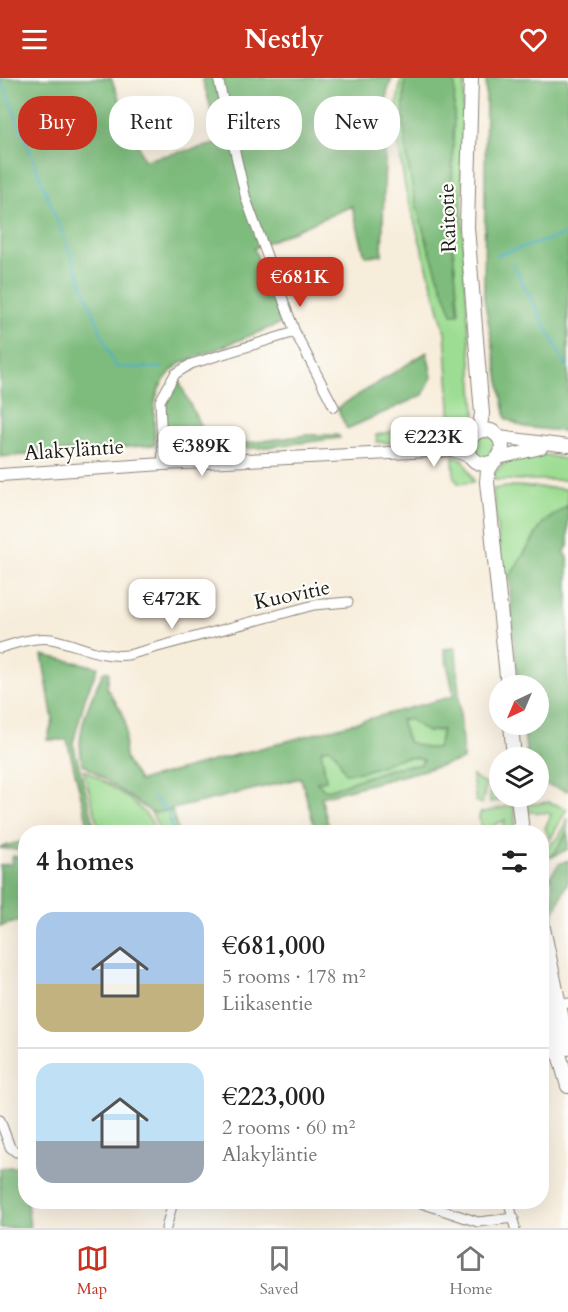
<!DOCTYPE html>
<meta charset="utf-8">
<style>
body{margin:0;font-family:Cardo,serif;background:#f2f2f2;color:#222;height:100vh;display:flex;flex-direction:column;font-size:22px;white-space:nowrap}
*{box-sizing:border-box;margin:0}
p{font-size:20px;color:#767676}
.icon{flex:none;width:33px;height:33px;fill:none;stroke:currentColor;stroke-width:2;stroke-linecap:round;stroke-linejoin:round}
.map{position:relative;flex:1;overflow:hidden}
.details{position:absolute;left:18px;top:747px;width:531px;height:384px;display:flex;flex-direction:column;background:#fff;border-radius:24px;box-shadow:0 6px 24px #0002}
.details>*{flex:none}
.guide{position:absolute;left:18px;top:18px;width:532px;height:54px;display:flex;gap:12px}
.needle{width:39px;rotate:224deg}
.tools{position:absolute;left:489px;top:597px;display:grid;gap:12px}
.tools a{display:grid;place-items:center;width:60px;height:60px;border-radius:50%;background:#fff;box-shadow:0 6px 24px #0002;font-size:30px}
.price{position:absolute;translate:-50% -51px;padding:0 14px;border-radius:12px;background:#fff;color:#222;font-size:20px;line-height:39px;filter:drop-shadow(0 2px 3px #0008)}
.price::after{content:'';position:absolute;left:50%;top:36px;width:18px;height:14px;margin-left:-9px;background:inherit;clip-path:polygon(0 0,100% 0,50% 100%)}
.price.current{background:#c8321e;color:#fff}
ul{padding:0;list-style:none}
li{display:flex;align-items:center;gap:18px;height:150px;padding:0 18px}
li+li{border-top:2px solid #e0e0e0}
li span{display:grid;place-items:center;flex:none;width:168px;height:120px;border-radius:18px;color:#555}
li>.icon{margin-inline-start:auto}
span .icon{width:72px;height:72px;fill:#fffc;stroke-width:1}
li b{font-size:26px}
h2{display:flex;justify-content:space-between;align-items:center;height:72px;padding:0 18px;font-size:26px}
.pill{padding:0 21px;border-radius:24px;background:#fff;box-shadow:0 6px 24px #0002;font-size:21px;line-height:54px}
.pill.current{background:#c8321e;color:#fff}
header{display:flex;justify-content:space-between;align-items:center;height:78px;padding:0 18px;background:#c8321e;color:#fff;font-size:27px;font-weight:700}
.tabs{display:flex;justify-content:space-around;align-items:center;height:84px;border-top:2px solid #e0e0e0;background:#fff;font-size:16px;color:#767676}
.tabs a{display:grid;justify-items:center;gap:3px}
.tabs .current{color:#c8321e}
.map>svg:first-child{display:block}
.green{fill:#9ddd93;stroke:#5c7c58;stroke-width:1.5}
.forest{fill:#7ebc7d;stroke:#4d6c4c;stroke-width:1.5;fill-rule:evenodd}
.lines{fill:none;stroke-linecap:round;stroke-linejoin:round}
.stream{stroke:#4dafcc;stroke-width:2}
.street-casing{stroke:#8a847c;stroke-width:11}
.secondary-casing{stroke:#8a847c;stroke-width:14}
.primary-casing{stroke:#8a847c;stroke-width:16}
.street{stroke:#fff;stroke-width:9}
.secondary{stroke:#fff;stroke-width:12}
.primary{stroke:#fff;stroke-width:14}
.labels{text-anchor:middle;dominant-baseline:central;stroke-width:4.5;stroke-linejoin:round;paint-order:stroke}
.street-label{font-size:21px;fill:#1c1c1c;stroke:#fdfcf7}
</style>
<header><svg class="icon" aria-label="menu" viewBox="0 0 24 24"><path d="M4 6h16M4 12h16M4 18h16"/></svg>Nestly<svg class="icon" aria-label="heart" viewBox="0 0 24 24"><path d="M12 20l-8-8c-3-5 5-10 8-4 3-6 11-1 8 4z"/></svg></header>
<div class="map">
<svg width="568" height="1150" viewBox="0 0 568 1150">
<rect width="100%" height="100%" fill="#fdfcf7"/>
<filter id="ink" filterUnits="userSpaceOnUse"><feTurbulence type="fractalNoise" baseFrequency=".0167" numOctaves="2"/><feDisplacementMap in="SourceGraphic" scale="12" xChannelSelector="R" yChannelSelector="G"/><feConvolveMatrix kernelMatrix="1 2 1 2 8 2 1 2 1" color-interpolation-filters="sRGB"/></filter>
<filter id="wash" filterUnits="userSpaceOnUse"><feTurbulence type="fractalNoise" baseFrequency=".008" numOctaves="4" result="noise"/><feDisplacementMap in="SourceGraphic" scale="24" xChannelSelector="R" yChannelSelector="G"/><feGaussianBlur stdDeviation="1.35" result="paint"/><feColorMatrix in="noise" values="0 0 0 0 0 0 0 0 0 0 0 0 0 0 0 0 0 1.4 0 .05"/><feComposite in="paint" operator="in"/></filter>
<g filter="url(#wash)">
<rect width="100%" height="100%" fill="#f7eddb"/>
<path class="green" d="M401,0H465C456,116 467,231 476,346L452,359L445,254L405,109L398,63L397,27Z
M437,344L443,346L445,361L419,367L377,364L376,357Z
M472 369a12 12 0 1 1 24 0a12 12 0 1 1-24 0Z
M542,376L568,382V402H494V395L513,378Z
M453,378L463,381L474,404L459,406L454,400Z
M515,408L568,411V427L543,445L510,498L502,499L493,411Z
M409,641L427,654L442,652L438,670H426L408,664L400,642Z
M329,670L365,693C384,684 402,676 424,681L420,687L396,689L325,713L316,704L326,702L321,672Z
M83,691C105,705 150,729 156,754H100Z
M499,694L500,718L511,719L512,721L490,724V712Z
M472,697L486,707L482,726L476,723Z
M549,724L567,731L550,762L545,750L551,737L548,735L530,734L525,727Z
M514,727L516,754H500L505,742L490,749L488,754H482L479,740L480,735Z
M172,733L178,754H161L151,734Z
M568,740C568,756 560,776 544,782V772L559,759Z"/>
<path class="forest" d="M0,0H111L144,82L221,65L202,0H392L387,15L382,177L365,178L352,128L254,170L282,245L179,286C149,312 154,331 155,367L0,379Z
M405,0H455L451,148L459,236H452C423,159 397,83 405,0Z
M486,0H568V354L524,349L506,341L484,220Z
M427,274L432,299L423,317L347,351L337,330Z
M177,299L211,370L307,357H338L340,360L260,370L171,371C157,349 165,319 177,299Z
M568,427V468L564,475L568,480V713L539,705L538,680L527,679L523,647L538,646V608L519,607L511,542L510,498L543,445Z
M456,570L463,682L321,719L330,754H316L301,700L156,735L151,734L83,686C73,656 91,620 104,593L109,594L107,610C115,624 126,635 126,653C126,664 122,672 126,682C129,690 136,695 139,703L454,618L444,571ZM409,641L427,654L442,652L438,670H426L408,664L401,642ZM329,670L336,676L345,695C351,694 358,695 364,693C386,688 400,674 424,682L420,687L396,689L325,713L317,704L326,702L321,672Z
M42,577L98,589L86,617L73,665L96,754H57L88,746L67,662H47L53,642Z
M568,753V771L552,779Z
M25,763V773L0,770V769Z
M13,778L25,780V842L0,848V787L11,786Z
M568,782V804L553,837C551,823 555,811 550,798L559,786Z
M23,1088L30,1150H0V1090Z"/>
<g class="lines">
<path class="stream" d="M1,0L115,289L162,290
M497,177L568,156
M513,186L568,291
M153,720L168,733L173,754"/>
</g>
</g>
<g filter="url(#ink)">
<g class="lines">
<defs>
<path id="street" d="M295,254L334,329
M163,386L160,323L175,296L191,286L295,254L246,121L218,0
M0,570C16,565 34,559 51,561C78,566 99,580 128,577L314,527L348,524
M542,933L568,925
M0,1042L10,1069L16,1074L26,1072
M418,1124L478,1144L514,1140
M509,1124L515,1150
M166,1150L173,1124"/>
<path id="secondary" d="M499,359L568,368
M438,367L474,356
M498,380L541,370
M0,397L163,386L452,372L471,379"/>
<path id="primary" d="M471,0L467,149L482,336L479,353
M468 369a17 17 0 1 1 34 0a17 17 0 1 1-34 0Z
M494,383L488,393L487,404L508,608
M511,646L514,680
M518,718L522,754
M542,845L568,970
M542,895L553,955L568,1008"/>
</defs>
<use href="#street" class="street-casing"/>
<use href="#secondary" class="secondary-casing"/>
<use href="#primary" class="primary-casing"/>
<use href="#street" class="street"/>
<use href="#secondary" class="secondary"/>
<use href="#primary" class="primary"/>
</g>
</g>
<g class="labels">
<g class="street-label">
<text transform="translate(448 140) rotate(-92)">Raitotie</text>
<text transform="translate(74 372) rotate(-4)">Alakyläntie</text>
<text transform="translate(292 517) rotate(-12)">Kuovitie</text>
</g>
</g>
</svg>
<div class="tools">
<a><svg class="needle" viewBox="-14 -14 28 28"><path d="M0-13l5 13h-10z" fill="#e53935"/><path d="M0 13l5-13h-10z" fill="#767676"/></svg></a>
<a><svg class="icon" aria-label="layers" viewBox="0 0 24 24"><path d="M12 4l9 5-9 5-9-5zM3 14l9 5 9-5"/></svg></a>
</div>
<b class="price current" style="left:300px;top:230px">€681K</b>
<b class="price" style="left:434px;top:390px">€223K</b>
<b class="price" style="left:202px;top:399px">€389K</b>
<b class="price" style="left:172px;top:552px">€472K</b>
<div class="guide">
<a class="pill current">Buy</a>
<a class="pill">Rent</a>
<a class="pill">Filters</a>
<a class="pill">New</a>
</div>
<section class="details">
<h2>4 homes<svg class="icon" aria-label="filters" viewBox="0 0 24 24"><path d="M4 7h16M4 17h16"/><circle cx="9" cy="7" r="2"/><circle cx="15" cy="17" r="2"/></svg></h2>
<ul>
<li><span style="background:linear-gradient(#a9c7e8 60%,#c2b280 0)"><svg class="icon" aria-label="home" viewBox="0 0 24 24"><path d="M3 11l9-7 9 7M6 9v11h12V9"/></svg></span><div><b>€681,000</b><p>5 rooms · 178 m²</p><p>Liikasentie</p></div></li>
<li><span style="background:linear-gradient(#bfe0f5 65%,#9aa5b1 0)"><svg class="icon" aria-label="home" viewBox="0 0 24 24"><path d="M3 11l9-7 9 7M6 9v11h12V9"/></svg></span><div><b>€223,000</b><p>2 rooms · 60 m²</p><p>Alakyläntie</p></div></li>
</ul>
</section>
</div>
<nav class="tabs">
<a class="current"><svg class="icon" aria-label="map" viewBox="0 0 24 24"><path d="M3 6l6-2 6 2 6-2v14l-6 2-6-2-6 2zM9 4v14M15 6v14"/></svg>Map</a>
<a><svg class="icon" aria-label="saved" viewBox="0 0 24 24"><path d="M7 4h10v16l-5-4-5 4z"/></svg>Saved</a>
<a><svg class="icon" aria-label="home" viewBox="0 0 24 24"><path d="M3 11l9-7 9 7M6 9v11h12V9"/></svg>Home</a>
</nav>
